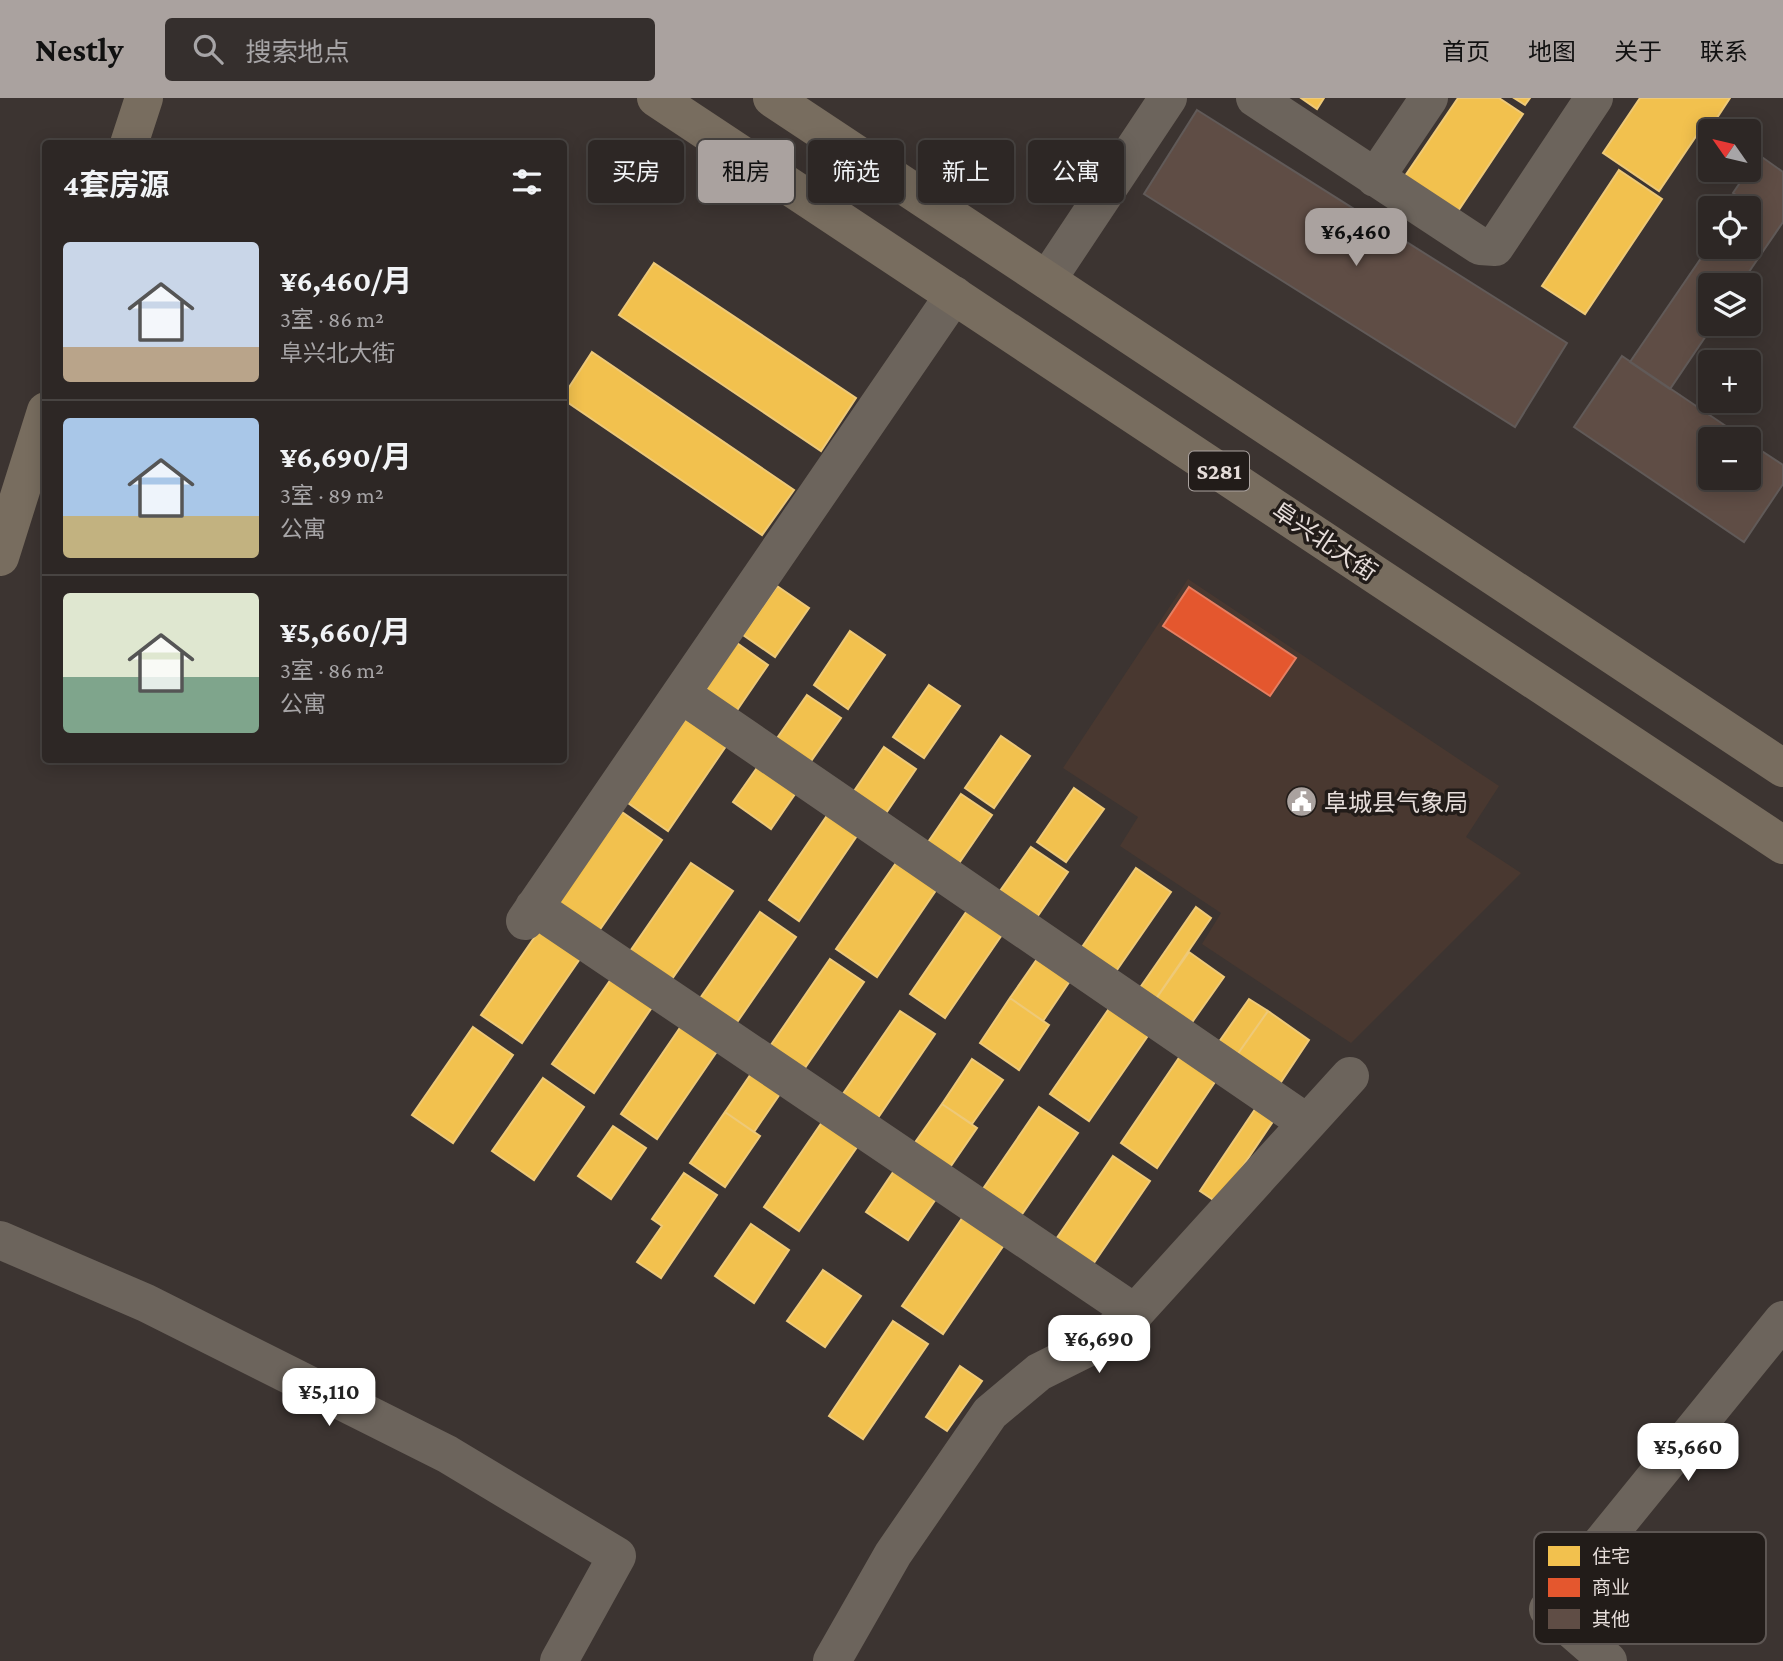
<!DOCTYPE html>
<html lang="zh">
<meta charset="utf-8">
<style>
body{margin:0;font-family:"Crimson Pro","Noto Sans SC",serif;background:#352f2d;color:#f1f3f6;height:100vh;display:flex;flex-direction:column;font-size:26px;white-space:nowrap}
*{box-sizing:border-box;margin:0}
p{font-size:23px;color:#a7a5a7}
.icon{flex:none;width:38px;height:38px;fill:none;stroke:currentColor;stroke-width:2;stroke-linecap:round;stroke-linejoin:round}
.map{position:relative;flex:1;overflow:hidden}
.side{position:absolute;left:42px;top:42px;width:525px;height:623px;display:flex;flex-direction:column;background:#2d2725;border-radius:7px;box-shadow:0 4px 18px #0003,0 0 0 2px #484442}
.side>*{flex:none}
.top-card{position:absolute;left:588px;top:42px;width:665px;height:63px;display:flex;gap:14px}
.needle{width:46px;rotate:304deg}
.tools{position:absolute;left:1698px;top:21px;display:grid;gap:14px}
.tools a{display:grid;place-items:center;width:63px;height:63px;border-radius:7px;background:#2d2725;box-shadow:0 4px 18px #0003,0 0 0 2px #484442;font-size:35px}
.price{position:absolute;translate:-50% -60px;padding:0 16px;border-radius:14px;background:#fff;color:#222;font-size:23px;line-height:46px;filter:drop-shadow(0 2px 4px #0008)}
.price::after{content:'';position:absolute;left:50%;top:42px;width:21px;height:16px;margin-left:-10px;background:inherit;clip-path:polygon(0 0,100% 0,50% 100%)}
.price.on{background:#aaa29f;color:#111}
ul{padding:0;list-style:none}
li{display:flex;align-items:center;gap:21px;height:175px;padding:0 21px}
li+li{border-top:2px solid #484442}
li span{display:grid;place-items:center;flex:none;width:196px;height:140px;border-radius:7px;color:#555}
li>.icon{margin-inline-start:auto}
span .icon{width:84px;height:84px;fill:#fffc;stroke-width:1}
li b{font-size:30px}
h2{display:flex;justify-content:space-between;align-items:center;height:84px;padding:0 21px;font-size:30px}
.chip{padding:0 24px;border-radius:7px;background:#2d2725;box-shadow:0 4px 18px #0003,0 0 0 2px #484442;font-size:24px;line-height:63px}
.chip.on{background:#aaa29f;color:#111}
header{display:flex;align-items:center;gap:42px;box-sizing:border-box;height:98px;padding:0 35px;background:#aaa29f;color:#111}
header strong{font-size:33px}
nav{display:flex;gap:38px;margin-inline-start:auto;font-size:24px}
.search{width:490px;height:63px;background:#352f2d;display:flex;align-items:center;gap:18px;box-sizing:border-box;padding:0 24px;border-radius:7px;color:#a7a5a7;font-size:26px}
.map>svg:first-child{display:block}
.commercial{fill:#493830}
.homes{fill:#f2c14e;stroke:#eec978;stroke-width:2}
.shops{fill:#e4572e;stroke:#e57f62;stroke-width:2}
.building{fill:#5f4d45;stroke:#615a58;stroke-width:2}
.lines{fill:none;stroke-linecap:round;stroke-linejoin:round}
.minor{stroke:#6c645c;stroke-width:38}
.major{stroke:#786d5f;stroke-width:38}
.labels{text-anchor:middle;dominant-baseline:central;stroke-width:7;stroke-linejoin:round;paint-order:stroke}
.shield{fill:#221c19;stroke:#aba3a0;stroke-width:2}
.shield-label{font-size:23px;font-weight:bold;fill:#e6ddda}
.street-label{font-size:24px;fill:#e6ddda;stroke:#221c19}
.poi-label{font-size:24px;fill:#e6ddda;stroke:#221c19;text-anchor:start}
.key{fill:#221c19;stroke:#5d5653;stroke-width:2}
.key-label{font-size:19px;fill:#e6ddda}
</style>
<header>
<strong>Nestly</strong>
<div class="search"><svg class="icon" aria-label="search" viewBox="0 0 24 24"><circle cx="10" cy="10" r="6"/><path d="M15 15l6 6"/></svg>搜索地点</div>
<nav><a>首页</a><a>地图</a><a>关于</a><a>联系</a></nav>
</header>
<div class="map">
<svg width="1783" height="1563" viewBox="0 0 1783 1563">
<rect width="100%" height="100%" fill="#3c3431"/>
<path class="commercial" d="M1188,481L1499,688L1466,739L1521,775L1351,945L1202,846L1221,815L1120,748L1138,719L1063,670Z"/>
<path class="homes" d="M1301,0H1324L1317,11Z
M1458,0H1499L1523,16L1458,113L1405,78Z
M1514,0H1530L1525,7Z
M1640,0H1730L1707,35L1701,31L1659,93L1603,55Z
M1619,72L1662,101L1585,216L1542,188Z
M654,165L856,300L821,353L619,217Z
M592,254L794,392L762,437L564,302V297Z
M777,488L809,510L775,559L743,537Z
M850,533L885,557L848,611L814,587Z
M737,545L768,567L733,618L702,597Z
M929,587L960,608L924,660L893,639Z
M807,597L841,620L807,669L773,646Z
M693,610L733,638L668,733L628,705Z
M1001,638L1030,658L994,710L965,690Z
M884,649L916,671L882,721L850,699Z
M766,657L804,683L771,731L733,704Z
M1074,690L1104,711L1066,764L1037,744Z
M961,696L992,717L955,771L924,750Z
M835,706L865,726L799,823L769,802Z
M622,714L662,742L594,840L553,812Z
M1031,749L1068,774L1033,825L995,800Z
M903,755L943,782L877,879L836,851Z
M691,765L733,793L665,891L624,862Z
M1136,770L1171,794L1112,879L1078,855Z
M973,804L1008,828L945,920L910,896Z
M1196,809L1211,820L1153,905L1137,894Z
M760,814L796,839L731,933L694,909Z
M543,827L584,855L522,945L481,917Z
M1042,854L1074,877L1043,923L1010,900Z
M1189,854L1224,879L1188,930L1153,905Z
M830,861L864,884L798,980L764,957Z
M616,874L657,902L594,995L552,966Z
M1010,900L1049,927L1019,972L980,945Z
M1249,901L1268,913L1232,964L1214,951Z
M1115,902L1154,929L1089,1023L1050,996Z
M900,913L935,936L873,1027L838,1003Z
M1268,913L1309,942L1275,993L1232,964Z
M686,921L722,946L657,1041L621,1016Z
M473,929L513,957L453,1045L412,1017Z
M1185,951L1221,975L1157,1070L1121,1045Z
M972,961L1003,982L972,1026L942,1006Z
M755,970L784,990L754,1034L725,1014Z
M543,980L584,1009L534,1082L492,1053Z
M1262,1001L1280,1013L1218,1105L1200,1093Z
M942,1006L977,1030L944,1078L909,1053Z
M1039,1009L1078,1035L1014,1128L976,1101Z
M725,1014L760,1038L725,1089L690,1065Z
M829,1014L864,1039L799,1133L764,1109Z
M613,1028L646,1050L611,1101L578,1078Z
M1113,1058L1150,1083L1087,1175L1050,1150Z
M900,1064L942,1092L908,1142L866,1114Z
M684,1075L717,1097L661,1180L637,1164L662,1128L652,1121Z
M965,1116L1006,1144L943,1236L902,1208Z
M751,1126L789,1152L754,1205L715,1178Z
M823,1172L861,1198L825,1249L787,1223Z
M893,1223L928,1246L863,1341L829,1318Z
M960,1268L982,1283L947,1333L926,1319Z"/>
<path class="shops" d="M1189,489L1296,560L1270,598L1163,528Z"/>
<path class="building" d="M1197,12L1567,245L1515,329L1144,96Z
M1759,57L1783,74V124L1740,187H1710V226H1714L1670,291L1630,264L1710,147V149H1748V110H1734L1741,100L1733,95Z
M1622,258L1745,341H1710V380H1748V344L1783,367V386L1744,444L1574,329Z"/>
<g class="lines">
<path class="minor" d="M1255,0L1480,148L1495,149L1594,0
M1375,80L1429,0
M1047,182L1168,0
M681,596L1307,1025
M534,809L1135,1215
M525,823L954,197
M0,1142L146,1205L447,1356L617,1458L559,1563
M832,1563L893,1456L990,1315L1039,1274L1089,1249L1132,1218L1350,978
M1608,1563L1548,1511L1783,1222"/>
<path class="major" d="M656,0L1783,747
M772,0L1783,670
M129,46L144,0
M0,459L46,313"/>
</g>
<defs>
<symbol id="civic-disc" viewBox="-11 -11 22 22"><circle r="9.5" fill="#aaa29f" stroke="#221c19"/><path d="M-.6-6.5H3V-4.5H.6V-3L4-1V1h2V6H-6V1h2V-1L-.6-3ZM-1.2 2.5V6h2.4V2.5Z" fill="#fff"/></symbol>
</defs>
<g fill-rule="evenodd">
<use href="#civic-disc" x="1284" y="686" width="35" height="35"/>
</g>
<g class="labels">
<rect class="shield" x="1189" y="353.5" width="60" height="39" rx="5"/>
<g class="shield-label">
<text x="1219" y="373">S281</text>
</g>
<g class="street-label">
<text transform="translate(1325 443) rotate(34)">阜兴北大街</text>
</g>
<g class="poi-label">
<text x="1324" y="704">阜城县气象局</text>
</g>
</g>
<rect x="1534" y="1434" width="232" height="112" rx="10" class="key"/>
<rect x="1548" y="1448" width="32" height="20" fill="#f2c14e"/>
<rect x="1548" y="1480" width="32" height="19" fill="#e4572e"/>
<rect x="1548" y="1511" width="32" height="20" fill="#5f4d45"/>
<g class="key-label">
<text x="1592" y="1465">住宅</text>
<text x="1592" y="1496">商业</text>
<text x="1592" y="1528">其他</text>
</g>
</svg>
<div class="tools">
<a><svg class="needle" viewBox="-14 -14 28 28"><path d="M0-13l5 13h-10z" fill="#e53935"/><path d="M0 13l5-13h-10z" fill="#a7a5a7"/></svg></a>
<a><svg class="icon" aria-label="locate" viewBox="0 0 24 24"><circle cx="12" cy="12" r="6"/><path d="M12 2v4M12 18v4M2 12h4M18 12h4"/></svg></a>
<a><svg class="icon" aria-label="layers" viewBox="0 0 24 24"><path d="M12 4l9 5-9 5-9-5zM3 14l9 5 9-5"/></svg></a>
<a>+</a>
<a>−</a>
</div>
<b class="price on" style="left:1356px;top:170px">¥6,460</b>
<b class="price" style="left:1099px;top:1277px">¥6,690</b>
<b class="price" style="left:329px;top:1330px">¥5,110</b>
<b class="price" style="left:1688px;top:1385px">¥5,660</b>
<div class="top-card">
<a class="chip">买房</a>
<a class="chip on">租房</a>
<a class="chip">筛选</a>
<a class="chip">新上</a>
<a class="chip">公寓</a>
</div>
<section class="side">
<h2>4套房源<svg class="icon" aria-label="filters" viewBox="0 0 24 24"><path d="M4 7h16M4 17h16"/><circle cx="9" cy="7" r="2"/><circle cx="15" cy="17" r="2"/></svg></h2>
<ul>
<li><span style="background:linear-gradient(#c9d6e8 75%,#b9a48a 0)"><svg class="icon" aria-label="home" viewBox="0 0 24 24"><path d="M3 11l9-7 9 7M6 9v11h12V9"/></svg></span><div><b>¥6,460/月</b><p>3室 · 86 m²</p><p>阜兴北大街</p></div></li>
<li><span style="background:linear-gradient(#a9c7e8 70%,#c2b280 0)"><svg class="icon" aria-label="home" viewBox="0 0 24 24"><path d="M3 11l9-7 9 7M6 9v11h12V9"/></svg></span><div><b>¥6,690/月</b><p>3室 · 89 m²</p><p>公寓</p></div></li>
<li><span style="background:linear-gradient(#dfe7d0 60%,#7fa58c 0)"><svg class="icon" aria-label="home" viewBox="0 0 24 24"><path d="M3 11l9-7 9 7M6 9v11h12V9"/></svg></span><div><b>¥5,660/月</b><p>3室 · 86 m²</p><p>公寓</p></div></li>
</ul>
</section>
</div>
